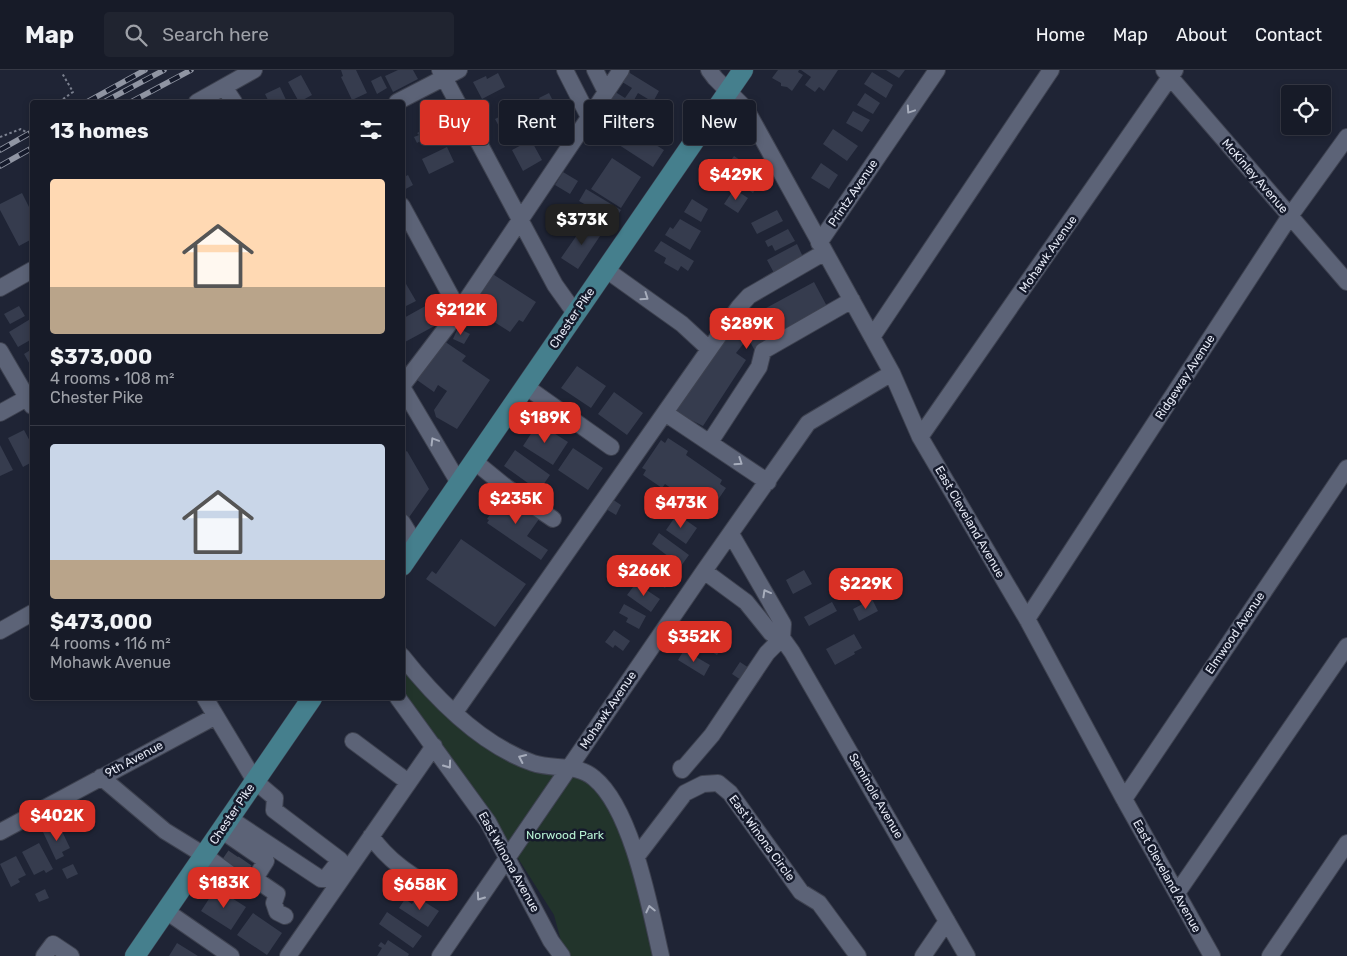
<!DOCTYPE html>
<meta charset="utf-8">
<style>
body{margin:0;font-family:Rubik,sans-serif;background:#202430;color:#f1f3f6;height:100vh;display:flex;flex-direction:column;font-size:19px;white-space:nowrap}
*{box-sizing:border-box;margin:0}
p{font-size:16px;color:#9ea1a8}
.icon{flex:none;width:28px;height:28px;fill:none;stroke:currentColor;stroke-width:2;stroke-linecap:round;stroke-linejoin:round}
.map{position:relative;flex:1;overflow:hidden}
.side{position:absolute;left:30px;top:30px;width:375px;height:600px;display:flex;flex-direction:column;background:#171b28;border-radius:5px;box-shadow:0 2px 8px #0003,0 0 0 1px #363945}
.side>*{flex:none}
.top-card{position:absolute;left:420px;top:30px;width:475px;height:45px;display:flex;gap:10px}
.controls{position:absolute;left:1281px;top:15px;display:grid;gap:10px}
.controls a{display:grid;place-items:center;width:50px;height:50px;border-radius:5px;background:#171b28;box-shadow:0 2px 8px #0003,0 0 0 1px #363945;font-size:25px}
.price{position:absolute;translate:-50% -42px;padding:0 11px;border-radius:10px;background:#d93025;color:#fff;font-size:16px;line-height:32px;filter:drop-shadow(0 1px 2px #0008)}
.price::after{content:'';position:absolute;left:50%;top:30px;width:15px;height:11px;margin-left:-8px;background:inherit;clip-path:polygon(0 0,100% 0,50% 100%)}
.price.selected{background:#222;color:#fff}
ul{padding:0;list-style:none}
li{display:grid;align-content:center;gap:10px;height:265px;padding:0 20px}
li+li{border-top:1px solid #363945}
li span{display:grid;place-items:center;height:155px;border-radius:5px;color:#555}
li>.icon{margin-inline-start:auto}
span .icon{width:90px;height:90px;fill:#fffc;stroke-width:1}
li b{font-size:21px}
h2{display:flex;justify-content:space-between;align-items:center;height:60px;padding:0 20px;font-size:21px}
.tag{padding:0 18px;border-radius:5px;background:#171b28;box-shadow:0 2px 8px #0003,0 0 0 1px #363945;font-size:18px;line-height:45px}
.tag.selected{background:#d93025;color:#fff}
header{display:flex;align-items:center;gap:30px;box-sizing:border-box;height:70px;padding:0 25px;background:#171b28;border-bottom:1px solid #363945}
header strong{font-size:24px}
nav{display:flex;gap:28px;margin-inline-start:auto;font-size:18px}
.search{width:350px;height:45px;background:#202430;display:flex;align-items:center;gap:12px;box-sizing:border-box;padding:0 18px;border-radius:5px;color:#9ea1a8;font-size:19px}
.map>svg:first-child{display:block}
.green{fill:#22342b}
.building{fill:#363c4e}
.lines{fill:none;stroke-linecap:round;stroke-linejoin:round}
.minor-tunnel{stroke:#3d4252;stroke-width:16;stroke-dasharray:16 8;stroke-linecap:butt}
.minor-casing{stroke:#3e4250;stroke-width:18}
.major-casing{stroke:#3e4250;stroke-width:21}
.path{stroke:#7b808f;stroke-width:2;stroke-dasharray:2.5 2.5;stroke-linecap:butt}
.minor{stroke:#5c6377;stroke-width:16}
.major{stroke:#457f8d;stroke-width:20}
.rail-casing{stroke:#9095a3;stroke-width:5.5}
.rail{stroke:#151a2b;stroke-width:4;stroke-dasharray:11;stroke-linecap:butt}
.oneway{stroke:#a7adbc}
.labels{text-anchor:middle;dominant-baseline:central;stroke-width:5;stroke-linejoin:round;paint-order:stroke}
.street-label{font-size:12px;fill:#e5e9f5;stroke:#151a2b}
.park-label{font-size:12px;fill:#b6f0d3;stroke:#151a2b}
</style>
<header>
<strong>Map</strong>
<div class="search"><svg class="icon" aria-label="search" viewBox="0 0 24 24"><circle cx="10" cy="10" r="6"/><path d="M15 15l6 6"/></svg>Search here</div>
<nav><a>Home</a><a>Map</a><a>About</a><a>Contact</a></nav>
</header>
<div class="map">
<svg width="1347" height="886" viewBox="0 0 1347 886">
<rect width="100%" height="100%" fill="#1f2435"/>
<path class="green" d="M402,596L463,657L582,706L611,739L629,782L648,869L656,886H565L554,845L493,749L403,624Z"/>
<path class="building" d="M341,0H356L367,23L352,30L341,7L343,6Z
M398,0H413L418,9L393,22L385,6Z
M625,0L659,21L653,32L638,23L626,44L605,31L612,20L625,28L632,18L619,10Z
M778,0H799L798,2L803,5L792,21L787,17L781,16V13L772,8Z
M801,0H838L824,21L819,17L815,22L805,15L811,7Z
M886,0H905L899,8Z
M872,2L893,15L886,28L864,14Z
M498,3L505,17L482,29L473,12L486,6L487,9Z
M301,5L312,25L299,32L288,12Z
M381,6L387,18L377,24L371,11Z
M280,17L287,32H269L265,24Z
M549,23L563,51L553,56L539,28Z
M865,23L880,33L873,44L857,35Z
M641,32L665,48L658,59L634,43Z
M525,34L532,46L502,62L495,49Z
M853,41L870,50L862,62L846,53Z
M440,51L447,64L427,74L424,69L417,73L414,67L419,65L417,63Z
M627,57L664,80L653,97L616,73Z
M833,59L858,76L847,91L823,74Z
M531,70L542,90L523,101L512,80Z
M447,77L454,92L429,104L422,89Z
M734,86L764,106L753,123L722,103Z
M612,88L641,107L621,138L591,119Z
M821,93L838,105L829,119L811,108Z
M563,102L578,111L570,124L555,115Z
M408,105L413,115L402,121V108Z
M586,119L621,140L608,160L583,145L588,136L579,131Z
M734,119L748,128L738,143L724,134Z
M22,123L32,143V169L19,176L0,140V134Z
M692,129L708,139L701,152L684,142Z
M777,140L783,151L757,164L751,153Z
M680,149L701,161L690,180L665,165L670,157L673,159Z
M586,152L602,163L578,199L561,188Z
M788,159L795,171L775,181L772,175L768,177L765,171Z
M661,171L694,191L688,201L681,196L678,201L664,193L666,188L654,181Z
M797,174L803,187L774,203L767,190Z
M488,201L536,232L523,252L519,250L510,262L466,234Z
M402,207L416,231L402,238Z
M814,212L829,240L755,281L749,270L744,273L736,283L746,290L703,356L691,350L689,354L671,343L735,255Z
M429,234L440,253L405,272L402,267V249Z
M19,236L25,246L10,254L4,244Z
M32,248V269L18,277L9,262Z
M458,258L470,264L464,274L453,269Z
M444,271L466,286L462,291L490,310L457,359L436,347L434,340L447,321L438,315L434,322L417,310Z
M32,279V298L24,284Z
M577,296L606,316L591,338L561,318Z
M614,322L643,343L627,365L598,344Z
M538,353L568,372L553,395L523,376Z
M24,360L32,375V392L23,397L8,368Z
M668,368L688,381L686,385L722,410L720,414L726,418L711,440L704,435L701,439L665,414L662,418L643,405L646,400L642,398L661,370L665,373Z
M0,375L13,400L0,406Z
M573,378L603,398L588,420L558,400Z
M515,380L550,405L539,421L504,396Z
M407,381L429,419L405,453L402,448V384Z
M506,426L539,449L527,466L548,480L541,490L487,453L489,450L487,449L500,430L502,431Z
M612,429L621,435L616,445L606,439Z
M677,444L697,458L686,474L666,460Z
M659,463L689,485L681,496L652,474Z
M461,469L526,514L495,557L426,509L432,501L436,504Z
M661,493L675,503L665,518L650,508Z
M804,500L812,514L793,524L786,510Z
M636,513L660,529L651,542L627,525Z
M872,529L878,541L859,551L853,539Z
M832,532L837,541L809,556L804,547Z
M624,534L646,546L639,559L626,552L628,548L619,543Z
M614,560L630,571L623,581L615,575L613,578L605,572Z
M698,561L723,576L717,585L692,570Z
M854,564L862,578L854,582L855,584L835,595L826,579Z
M684,580L710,595L704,606L678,590Z
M740,592L749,598L741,610L732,604Z
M59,755L70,778L62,782L64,786L56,790L43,762Z
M39,773L53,799L46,803L44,800L34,805L22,782Z
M16,786L26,805L18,809L20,812L11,817L0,794Z
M73,794L78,804L67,809L62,799Z
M216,818L246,837L231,860L201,841Z
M45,819L49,828L39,832L35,824Z
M417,827L439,841L428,857L399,838L405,829L412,834Z
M387,842L422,866L413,878L379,854Z
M253,843L282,863L267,885L237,865Z
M388,870L409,884L408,886H377L382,878L378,876L381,872L385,875Z
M177,873L198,886H169Z"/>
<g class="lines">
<path class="minor-tunnel" d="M228,795L235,785
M238,801L245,791"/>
<defs>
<path id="minor" d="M440,0L555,215L575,243
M565,0L589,47
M595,0L606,22
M709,0L715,8L746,39L892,303L920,367L1027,549L1124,729L1212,886
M1164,0L1347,212
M224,17L234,32
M197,32L254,0
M397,32L459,0
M402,136L459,241
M819,173L937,0
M605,199L682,254L709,279
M0,218L32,200
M872,267L1051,0
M0,281L32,336
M402,316L459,241L621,0
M525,316L611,377
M402,317L459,413
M0,343L27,328
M665,343L768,412
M920,367L1175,0
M710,372L759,297L763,281L852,230
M474,391L506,417L553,449
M402,452L416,475
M704,501L746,532L771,563L782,568L792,582L967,886
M1027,549L1290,146L1347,67
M0,561L32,543
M402,586C436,629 481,675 533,693C553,700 577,693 594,708C632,739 650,838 661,886
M205,628L255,711L275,728L274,740L340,790L325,809H321L229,748
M398,628L488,752L551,871L562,886
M455,642L739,237L749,226L825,182
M353,671L408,712
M681,698L682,700L712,665L767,583L782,568L783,554L731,464
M101,707L165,761L204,785L249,818L266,791L221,760
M1124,729L1347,398
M0,762L216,646
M371,766C388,791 411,805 437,821
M637,786L685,723L703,714L718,713L730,723L801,822L819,833L858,886
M255,809L277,824L274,833L277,842L285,846
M1177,823L1347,576
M166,841L231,886
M44,886L53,874L71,886
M288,886L434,676
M440,886L704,501L808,353L892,303
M923,886L947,851
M1270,886L1347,773"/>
<path id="major" d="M402,496L743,0
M135,886L312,628"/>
</defs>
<use href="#minor" class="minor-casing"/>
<use href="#major" class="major-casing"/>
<path class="path" d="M59,32L73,22L62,3
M0,67L21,59L26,62"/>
<use href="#minor" class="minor"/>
<use href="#major" class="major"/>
<defs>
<path id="rail" d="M87,32L145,0
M104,32L164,0
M131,32L191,0
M0,80L32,62
M0,96L32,78"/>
</defs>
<use href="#rail" class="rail-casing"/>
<use href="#rail" class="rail"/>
</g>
<defs><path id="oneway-chevron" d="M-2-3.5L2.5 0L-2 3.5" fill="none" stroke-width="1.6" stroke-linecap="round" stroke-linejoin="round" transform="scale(1.25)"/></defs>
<g class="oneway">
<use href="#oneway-chevron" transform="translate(910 40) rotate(124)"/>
<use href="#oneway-chevron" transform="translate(645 227) rotate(35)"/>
<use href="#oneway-chevron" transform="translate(434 371) rotate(-121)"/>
<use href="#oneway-chevron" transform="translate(739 392) rotate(34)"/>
<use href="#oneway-chevron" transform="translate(766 523) rotate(-119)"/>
<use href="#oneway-chevron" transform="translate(522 688) rotate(-155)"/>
<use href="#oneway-chevron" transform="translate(448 695) rotate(54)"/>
<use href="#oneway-chevron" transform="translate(480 827) rotate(125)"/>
<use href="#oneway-chevron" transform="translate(650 839) rotate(-103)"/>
</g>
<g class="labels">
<g class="street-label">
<text transform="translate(1255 106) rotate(49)">McKinley Avenue</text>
<text transform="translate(853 123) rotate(-56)">Printz Avenue</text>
<text transform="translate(1048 184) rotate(-55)">Mohawk Avenue</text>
<text transform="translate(572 248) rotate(-56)">Chester Pike</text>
<text transform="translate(1185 307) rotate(-57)">Ridgeway Avenue</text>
<text transform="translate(970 452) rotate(60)">East Cleveland Avenue</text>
<text transform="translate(1235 563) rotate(-56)">Elmwood Avenue</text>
<text transform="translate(608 640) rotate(-56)">Mohawk Avenue</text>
<text transform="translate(134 689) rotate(-28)">9th Avenue</text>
<text transform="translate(876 726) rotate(60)">Seminole Avenue</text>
<text transform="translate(232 744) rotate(-56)">Chester Pike</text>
<text transform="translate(762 768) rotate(54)">East Winona Circle</text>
<text transform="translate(509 792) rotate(61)">East Winona Avenue</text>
<text transform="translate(1167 806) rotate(61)">East Cleveland Avenue</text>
</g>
<g class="park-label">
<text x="565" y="765">Norwood Park</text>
</g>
</g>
</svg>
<div class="controls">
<a><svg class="icon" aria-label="locate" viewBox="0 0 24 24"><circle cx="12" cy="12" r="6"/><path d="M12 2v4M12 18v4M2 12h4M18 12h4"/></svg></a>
</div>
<b class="price" style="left:736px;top:131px">$429K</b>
<b class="price selected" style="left:582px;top:176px">$373K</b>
<b class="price" style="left:461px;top:266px">$212K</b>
<b class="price" style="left:747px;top:280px">$289K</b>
<b class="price" style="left:545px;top:374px">$189K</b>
<b class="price" style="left:516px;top:455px">$235K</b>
<b class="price" style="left:681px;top:459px">$473K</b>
<b class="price" style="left:644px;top:527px">$266K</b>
<b class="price" style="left:866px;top:540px">$229K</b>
<b class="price" style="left:694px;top:593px">$352K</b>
<b class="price" style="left:57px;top:772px">$402K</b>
<b class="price" style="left:224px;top:839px">$183K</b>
<b class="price" style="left:420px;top:841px">$658K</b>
<div class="top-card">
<a class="tag selected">Buy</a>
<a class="tag">Rent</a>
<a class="tag">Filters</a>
<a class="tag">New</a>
</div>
<section class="side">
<h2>13 homes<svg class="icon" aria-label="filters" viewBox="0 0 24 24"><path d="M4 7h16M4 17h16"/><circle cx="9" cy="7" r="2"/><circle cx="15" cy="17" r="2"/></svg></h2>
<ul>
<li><span style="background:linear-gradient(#ffd9b3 70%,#b9a48a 0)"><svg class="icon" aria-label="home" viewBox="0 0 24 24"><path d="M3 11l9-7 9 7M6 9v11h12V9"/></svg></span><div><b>$373,000</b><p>4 rooms · 108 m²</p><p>Chester Pike</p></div></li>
<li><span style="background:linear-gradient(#c9d6e8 75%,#b9a48a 0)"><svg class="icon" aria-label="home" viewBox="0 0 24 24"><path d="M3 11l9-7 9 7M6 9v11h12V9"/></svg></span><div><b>$473,000</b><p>4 rooms · 116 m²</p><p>Mohawk Avenue</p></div></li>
</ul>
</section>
</div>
